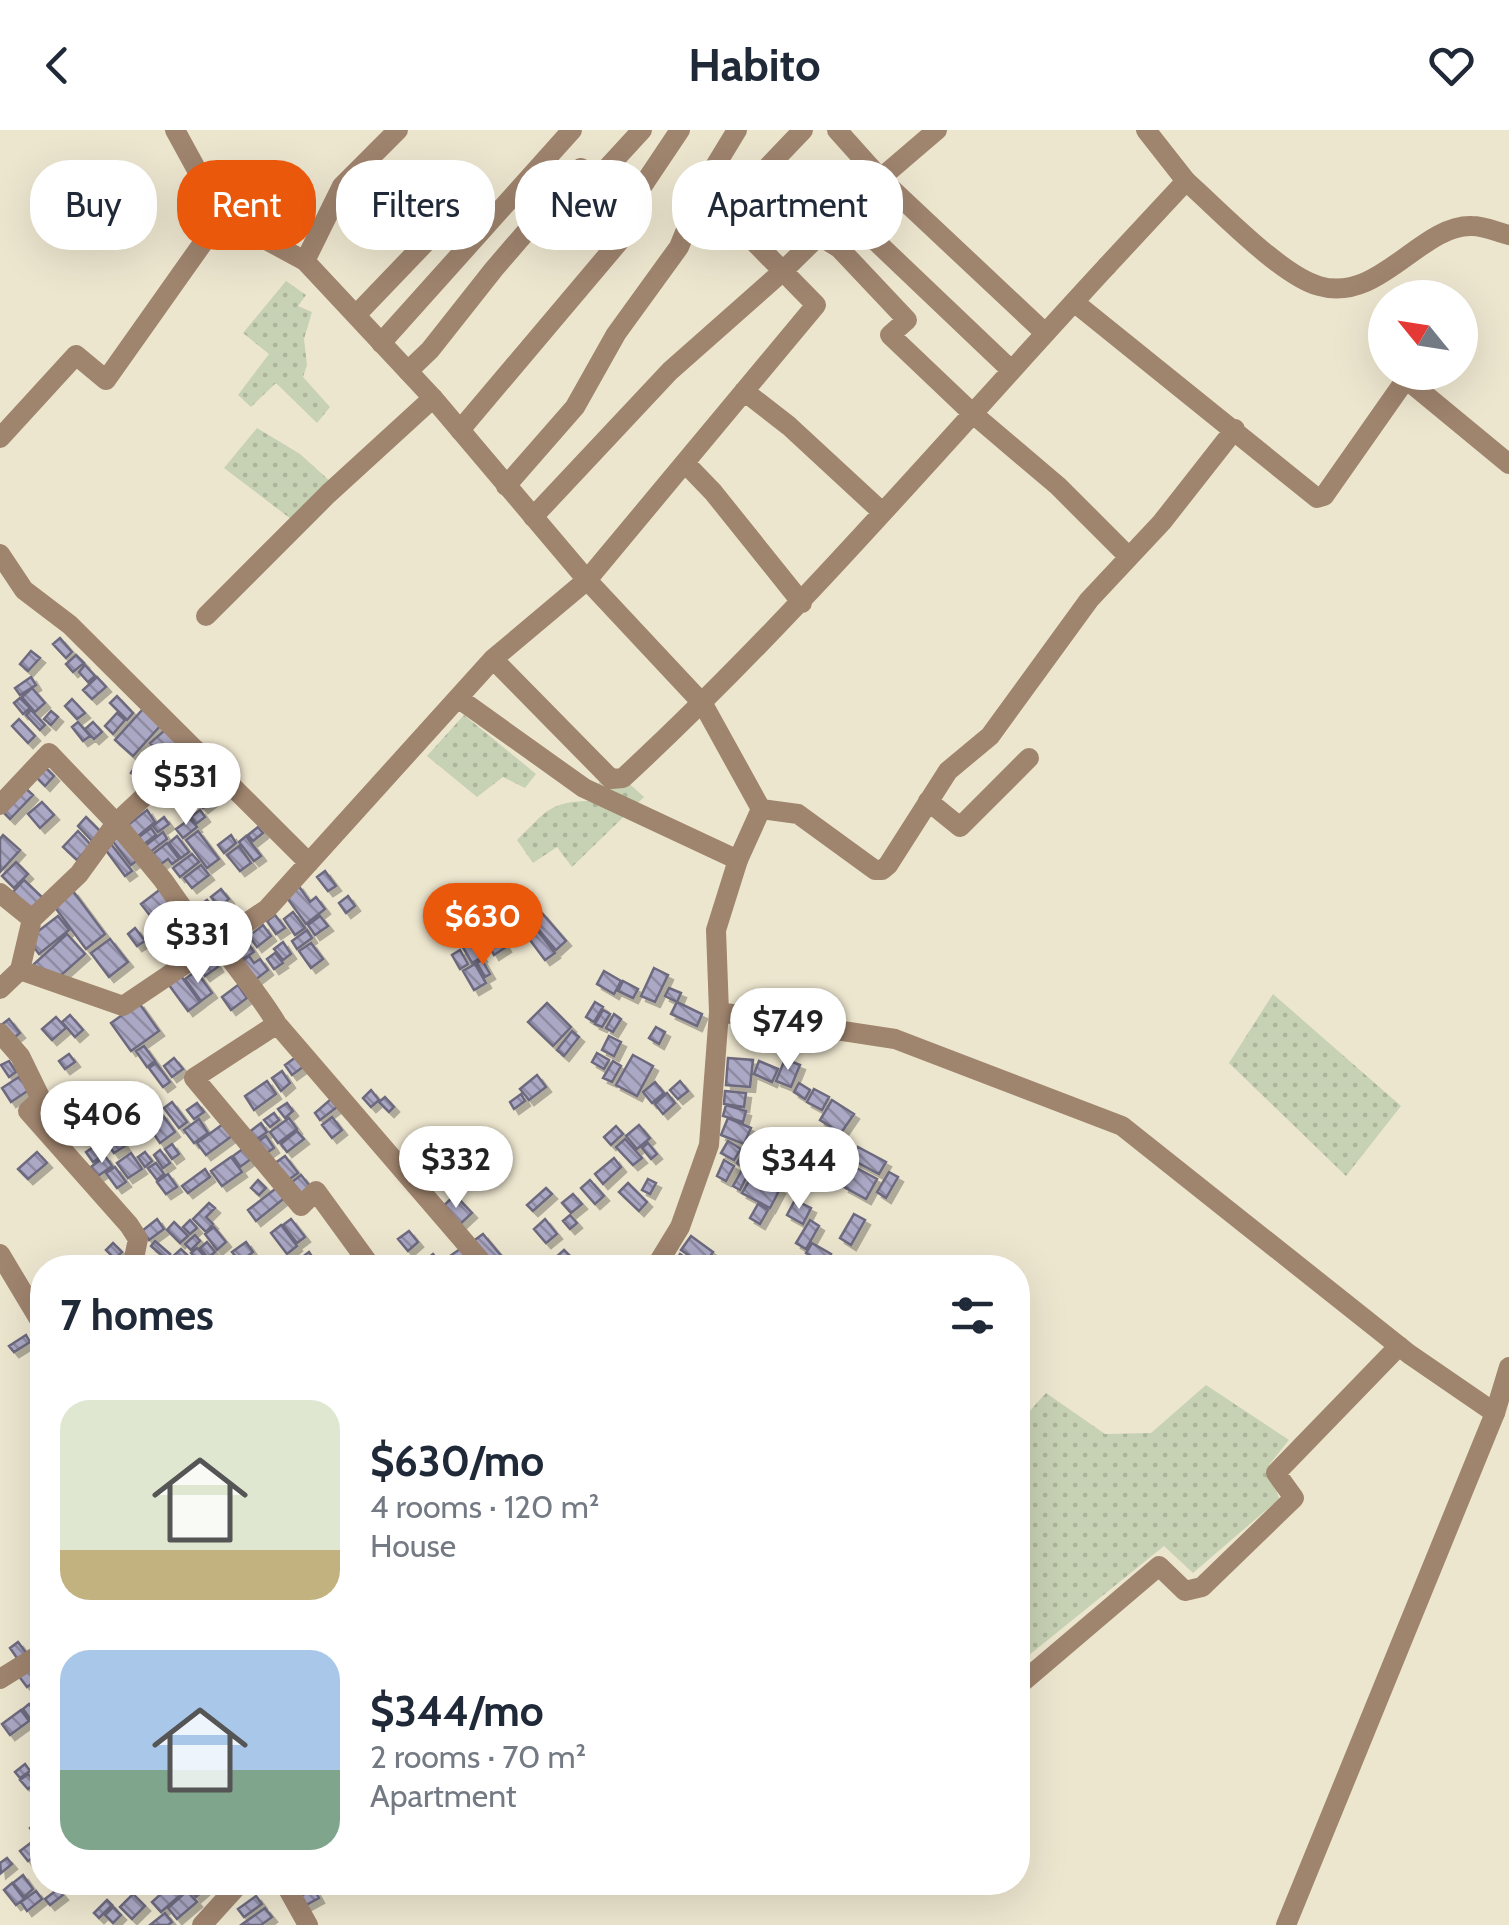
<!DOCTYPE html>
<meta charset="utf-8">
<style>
body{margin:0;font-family:Cabin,sans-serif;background:#f2f2f3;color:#1f2937;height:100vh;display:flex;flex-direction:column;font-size:38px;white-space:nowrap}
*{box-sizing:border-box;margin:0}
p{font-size:32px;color:#747a83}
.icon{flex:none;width:55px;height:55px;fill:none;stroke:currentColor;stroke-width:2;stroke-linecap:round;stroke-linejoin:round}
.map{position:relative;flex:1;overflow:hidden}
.sheet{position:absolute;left:30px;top:1125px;width:1000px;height:640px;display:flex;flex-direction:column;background:#fff;border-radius:40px;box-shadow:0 10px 40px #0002}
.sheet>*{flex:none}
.banner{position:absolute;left:30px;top:30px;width:1000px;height:90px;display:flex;gap:20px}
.needle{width:65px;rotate:300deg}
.controls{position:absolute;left:1368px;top:150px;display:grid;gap:20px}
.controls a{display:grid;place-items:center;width:110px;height:110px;border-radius:50%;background:#fff;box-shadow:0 10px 40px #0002;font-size:50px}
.price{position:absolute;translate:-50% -85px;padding:0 22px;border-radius:35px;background:#fff;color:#222;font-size:32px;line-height:65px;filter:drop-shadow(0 2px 5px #0008)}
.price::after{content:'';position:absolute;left:50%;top:60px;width:30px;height:22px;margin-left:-15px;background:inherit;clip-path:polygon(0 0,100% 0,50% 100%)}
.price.active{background:#ea580c;color:#fff}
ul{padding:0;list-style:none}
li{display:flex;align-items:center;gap:30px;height:250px;padding:0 30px}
li span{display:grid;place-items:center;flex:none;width:280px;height:200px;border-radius:30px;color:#555}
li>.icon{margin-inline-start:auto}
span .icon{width:120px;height:120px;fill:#fffc;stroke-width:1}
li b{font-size:42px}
h2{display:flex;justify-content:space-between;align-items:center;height:120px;padding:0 30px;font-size:42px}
.pill{padding:0 35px;border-radius:40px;background:#fff;box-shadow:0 10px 40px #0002;font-size:35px;line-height:90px}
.pill.active{background:#ea580c;color:#fff}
header{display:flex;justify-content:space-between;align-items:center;height:130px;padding:0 30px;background:#fff;font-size:45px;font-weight:800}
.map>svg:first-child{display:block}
.park{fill:url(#park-dots)}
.building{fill:url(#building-back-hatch);stroke:#6d6a7f;stroke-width:2.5;filter:url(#shadow)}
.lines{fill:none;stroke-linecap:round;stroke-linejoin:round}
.minor{stroke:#9f846e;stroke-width:20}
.tertiary{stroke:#9f846e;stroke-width:20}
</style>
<header><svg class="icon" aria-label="back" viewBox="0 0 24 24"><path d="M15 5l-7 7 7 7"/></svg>Habito<svg class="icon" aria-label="heart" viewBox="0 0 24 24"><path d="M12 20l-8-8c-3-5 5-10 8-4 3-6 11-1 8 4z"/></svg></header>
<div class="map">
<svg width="1509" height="1795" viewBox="0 0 1509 1795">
<defs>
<pattern id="park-dots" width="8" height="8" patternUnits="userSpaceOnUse" patternTransform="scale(2.5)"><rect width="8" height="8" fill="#c7d1b4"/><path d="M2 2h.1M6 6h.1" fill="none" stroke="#acb49b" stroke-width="1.8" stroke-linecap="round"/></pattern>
<pattern id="building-back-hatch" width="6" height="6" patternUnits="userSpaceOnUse" patternTransform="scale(2.5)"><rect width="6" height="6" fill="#aba8c5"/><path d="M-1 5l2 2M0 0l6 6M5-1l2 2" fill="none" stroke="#8d8aa1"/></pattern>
<filter id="shadow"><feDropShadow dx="5" dy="5" stdDeviation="0" flood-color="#0004"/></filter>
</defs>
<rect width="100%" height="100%" fill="#ede6cf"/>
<path class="park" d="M286,151L306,165L298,176L312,182L304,209L307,235L303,247L330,277L317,293L276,253L251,277L238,265L269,224L243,203Z
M257,298L300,324L332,353L291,389L224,338Z
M464,585L536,644L525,658L503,647L477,667L427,626Z
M623,648L644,667L572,737L557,717L533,733L517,710C547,681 549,671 593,671L599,652Z
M1273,864L1401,976L1346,1046L1229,933Z
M1206,1255L1289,1310L1269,1335L1279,1369L1193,1443L1164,1416L1018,1534V1294L1046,1263L1105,1304L1151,1303Z"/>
<path class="building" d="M60,508L72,522L66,528L53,514Z
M31,521L40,528L28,541L20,534Z
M76,525L84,533L73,542L66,534Z
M85,535L95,546L88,552L79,542Z
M31,547L36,555L20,565L15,558Z
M97,547L106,557L92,569L83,560Z
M32,558L45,573L35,582L22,567Z
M117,566L133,583L127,590L110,573Z
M20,568L30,578L23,584L14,573Z
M72,569L85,583L77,589L65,576Z
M143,579L161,595L133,626L115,610Z
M31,580L45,595L40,600L26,585Z
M51,581L58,587L51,595L44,589Z
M117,583L125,590L113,604L105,596Z
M19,589L35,606L28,613L12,596Z
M78,592L90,606L83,611L72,597Z
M93,592L102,602L94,609L85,599Z
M165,600L186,622L171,636L150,613Z
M149,619L168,638L159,648L139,629Z
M138,632L146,637L139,649L131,643Z
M44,636L54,646L45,656L35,646Z
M206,640L212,649L199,659L192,650Z
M175,648L185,662L176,668L166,655Z
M217,649L226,660L203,678L194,667Z
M23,656L33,665L10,689L1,680Z
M42,672L54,685L40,698L28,684Z
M147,680L155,692L137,707L128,695Z
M200,680L205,687L196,694L191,687Z
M86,687L104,705L95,714L78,696Z
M164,687L169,694L158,702L153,696Z
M190,689L197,697L183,708L176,699Z
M258,697L263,703L253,711L248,705Z
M151,698L156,705L144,714L139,707Z
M78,701L91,715L77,730L63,717Z
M198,701L219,729L207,738L186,710Z
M163,702L167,709L149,723L145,716Z
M119,703L139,729L131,735L111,709Z
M3,705L20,720L0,742V709Z
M231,705L236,713L224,723L218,715Z
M177,706L189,722L181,728L169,713Z
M246,706L261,726L254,731L239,712Z
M167,713L179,729L172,734L168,729L157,737L149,727Z
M111,714L132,741L125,746L105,719Z
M239,716L251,733L240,741L227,725Z
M192,724L199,732L180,747L173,738Z
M16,732L28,744L14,758L2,746Z
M201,735L209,745L192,758L184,748Z
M325,741L336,756L328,761L317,747Z
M24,750L44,769L33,781L13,762Z
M298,755L310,772L316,767L325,779L306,794L285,765Z
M162,758L173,772L152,788L141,774Z
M221,759L229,769L219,777L211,767Z
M73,761L105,804L86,819L54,776Z
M348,766L355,776L346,783L339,773Z
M207,770L214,779L198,791L191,782Z
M225,777L234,788L209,807L201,795Z
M164,782L172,792L166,798L158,787Z
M293,782L305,798L295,805L284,789Z
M542,783L566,811L556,820L532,792Z
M275,785L285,798L276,804L267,791Z
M58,786L69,800L39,824L28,809Z
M320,786L328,796L315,805L308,795Z
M468,791L475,804L464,810L457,797Z
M492,793L497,801L480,811L475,803Z
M263,795L271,806L257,817L249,806Z
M533,795L555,823L545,830L524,802Z
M135,798L145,811L137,816L128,804Z
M307,800L312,808L297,819L292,811Z
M67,804L85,824L58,848L33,835Z
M499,805L506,817L494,825L487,812Z
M110,809L128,832L109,847L91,823Z
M471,809L482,827L472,833L461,814Z
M283,812L291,824L283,830L274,819Z
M248,813L254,822L237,833L232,824Z
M311,813L323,829L311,838L299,821Z
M460,820L468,834L460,839L452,825Z
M275,823L283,833L274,839L267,829Z
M249,826L254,833L260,829L268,840L250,854L237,835Z
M213,829L218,837L205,846L200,839Z
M482,830L490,844L485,847L477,833Z
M475,834L486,853L474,860L463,841Z
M654,838L668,845L655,872L641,866Z
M196,841L212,863L201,871L185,849Z
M604,841L621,851L614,864L597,854Z
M181,846L200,872L188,881L169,855Z
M623,851L638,859L633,868L618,861Z
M238,855L247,868L231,880L222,867Z
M669,858L681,863L677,872L665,866Z
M595,872L603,877L594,892L586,887Z
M677,872L702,884L697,896L671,884Z
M139,873L159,901L131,921L111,893Z
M547,873L571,897L553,916L528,892Z
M603,880L610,884L602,897L595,894Z
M614,884L621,889L613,902L606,898Z
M70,885L83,900L75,907L62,892Z
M56,887L66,898L52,910L42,899Z
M9,889L20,903L11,910L0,896Z
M656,897L665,902L659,914L649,908Z
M572,901L579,907L564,926L557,920Z
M609,906L621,912L614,926L602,920Z
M144,916L155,931L147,937L136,921Z
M597,923L609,930L604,939L592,932Z
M69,924L75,932L65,939L59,931Z
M633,925L653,936L637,966L616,955Z
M296,927L303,937L292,945L285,935Z
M174,928L183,939L172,947L164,936Z
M728,928L753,930L750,957L726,955Z
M785,929L800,935L791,957L776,951Z
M9,931L16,942L9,947L1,935Z
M613,931L621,936L612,952L603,948Z
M759,931L778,939L772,952L754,944Z
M156,933L170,952L163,957L149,938Z
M282,941L290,953L281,961L272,948Z
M537,945L546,957L529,970L520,959Z
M19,947L29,960L11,972L2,958Z
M267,951L276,964L254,980L245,966Z
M680,951L688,961L678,969L670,960Z
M655,952L664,963L652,973L643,962Z
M799,953L810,960L805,969L794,962Z
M814,959L829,967L822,980L807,972Z
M371,960L379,970L371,977L363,968Z
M725,961L746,963L744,977L724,974Z
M667,963L675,973L663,984L655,974Z
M142,964L155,982L144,990L131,972Z
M521,964L525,971L514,979L510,972Z
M385,967L394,977L389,982L379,972Z
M84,969L94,985L83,992L73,977Z
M331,969L337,977L320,990L315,983Z
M55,970L61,979L42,992L36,983Z
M832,970L854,984L841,1003L820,990Z
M172,972L187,992L179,998L164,978Z
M197,973L204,982L194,989L187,980Z
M287,973L293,981L285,988L278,979Z
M726,975L746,981L743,992L723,986Z
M274,983L279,990L270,997L264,990Z
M121,984L128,993L119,999L113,990Z
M162,984L175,1002L160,1013L147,994Z
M332,987L342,1000L332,1008L322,995Z
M289,988L297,999L278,1013L270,1002Z
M728,988L751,998L744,1014L721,1005Z
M199,989L208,1003L194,1013L184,1000Z
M261,993L267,1002L250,1014L244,1006Z
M223,994L232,1006L206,1025L197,1013Z
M639,995L650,1008L637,1019L626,1006Z
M616,996L623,1004L611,1015L604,1007Z
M113,999L125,1016L114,1023L102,1006Z
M297,1001L304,1009L287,1022L281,1014Z
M266,1006L274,1018L261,1027L253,1015Z
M625,1009L642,1028L633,1035L616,1017Z
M728,1011L741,1019L734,1030L721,1023Z
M648,1013L657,1024L651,1029L642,1018Z
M172,1014L179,1024L172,1029L165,1019Z
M799,1014L811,1020L794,1053L782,1048Z
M95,1016L102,1026L93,1032L86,1022Z
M774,1017L784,1022L772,1044L763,1040Z
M858,1017L886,1032L879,1044L851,1029Z
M244,1018L251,1029L240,1037L233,1026Z
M746,1018L755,1023L745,1039L737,1033Z
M160,1020L170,1033L163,1038L154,1025Z
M37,1022L47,1033L28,1049L18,1039Z
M145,1022L152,1031L145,1037L138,1027Z
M131,1023L142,1039L128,1048L117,1033Z
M758,1023L765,1027L756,1043L749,1039Z
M819,1024L844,1036L837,1051L812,1038Z
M105,1026L112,1036L98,1046L91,1037Z
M285,1026L298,1043L284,1053L271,1036Z
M231,1027L242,1042L222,1056L211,1041Z
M614,1028L621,1037L603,1054L595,1044Z
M724,1030L734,1036L726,1051L717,1046Z
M156,1033L164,1044L157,1050L148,1038Z
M115,1037L126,1052L117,1058L106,1043Z
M855,1037L877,1049L866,1069L844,1057Z
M205,1039L210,1047L188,1063L182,1056Z
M742,1040L748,1044L740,1060L733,1056Z
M889,1042L898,1047L886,1068L877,1062Z
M168,1044L177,1057L166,1064L157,1052Z
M753,1044L780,1059L770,1078L742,1063Z
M301,1045L313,1060L300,1070L288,1055Z
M648,1049L656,1053L650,1064L642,1060Z
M258,1050L266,1058L259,1065L251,1058Z
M590,1050L604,1066L595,1074L581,1058Z
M628,1053L647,1072L639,1081L619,1062Z
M279,1056L287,1066L256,1091L248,1080Z
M546,1058L552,1064L533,1081L527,1075Z
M573,1064L582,1074L571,1083L562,1073Z
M455,1065L472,1083L457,1097L440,1079Z
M795,1070L811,1078L803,1094L787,1085Z
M209,1073L215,1078L206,1087L213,1094L206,1102L193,1089Z
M758,1074L768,1080L760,1094L750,1088Z
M854,1084L865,1090L851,1115L840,1108Z
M570,1085L577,1093L570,1099L563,1091Z
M157,1089L164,1099L149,1110L142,1101Z
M291,1089L305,1107L297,1113L283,1095Z
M545,1089L557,1104L546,1113L534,1099Z
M190,1090L197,1098L190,1104L183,1097Z
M810,1090L819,1096L806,1119L796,1113Z
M174,1092L188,1106L180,1113L167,1100Z
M281,1095L297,1116L287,1124L271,1103Z
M214,1097L226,1112L217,1120L205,1104Z
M409,1101L418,1112L408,1121L398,1109Z
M483,1104L503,1128L492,1136L472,1112Z
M195,1105L200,1111L191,1120L185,1114Z
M691,1106L713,1122L704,1136L681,1120Z
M155,1111L170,1124L166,1129L151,1116Z
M207,1112L215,1122L208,1128L200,1118Z
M246,1112L253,1122L240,1132L232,1122Z
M113,1113L122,1122L115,1129L106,1120Z
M812,1113L831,1124L825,1134L806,1123Z
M463,1117L468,1125L452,1136L447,1128Z
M197,1118L206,1128L200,1133L191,1123Z
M181,1119L188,1126L175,1138L168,1131Z
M564,1120L572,1128L562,1137L554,1129Z
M309,1122L313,1128L301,1137L297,1131Z
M433,1124L444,1138H434L427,1129Z
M680,1124L698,1136L697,1138H672Z
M26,1205L30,1212L14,1222L9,1216Z
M18,1512L27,1524L19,1531L10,1518Z
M28,1538L37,1550L27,1557L18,1545Z
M29,1574L38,1586L31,1590L23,1579Z
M21,1580L29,1591L10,1605L2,1594Z
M25,1634L30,1641L20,1648L15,1642Z
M28,1644L36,1653L28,1659L20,1650Z
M38,1692L42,1704L37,1708L30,1698Z
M36,1709L42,1721L28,1731L20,1721Z
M7,1728L12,1734L1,1743L0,1733Z
M23,1745L33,1759L24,1767L13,1753Z
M174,1752L185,1761L161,1782L152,1772Z
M184,1752H198L204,1760L196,1767Z
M12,1753L24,1769L16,1775L4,1760Z
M58,1759L63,1765L50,1775L45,1769Z
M314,1759L319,1768L306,1775L301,1766Z
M36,1761L42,1769L27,1781L21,1772Z
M187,1761L197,1772L177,1789L168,1778Z
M133,1764L145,1776L132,1789L120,1777Z
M256,1766L262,1774L244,1787L238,1779Z
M107,1770L112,1775L99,1788L94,1783Z
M113,1777L121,1785L113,1793L105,1785Z
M265,1778L272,1787L261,1795H241Z
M165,1783L172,1792L168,1795H150Z"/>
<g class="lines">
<path class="minor" d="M837,0L880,48L1045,203
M1186,51C1218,79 1280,145 1319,156C1379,174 1421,94 1472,96C1484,96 1497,102 1509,105
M844,81L1011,240
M818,105L839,118L907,190L890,205L972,283L1058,356L1128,426
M305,131L342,56L398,0
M1074,172L1317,368L1324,366L1406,249L1509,334
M356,185L450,87
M381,213L572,0
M408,241L430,220L494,139L581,38L597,49L642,0
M744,261L789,296L881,381
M460,300L623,107L617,94L680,0
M0,308L76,225L106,250L222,86
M686,334L713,362L802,473
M506,356L575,277L616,204L679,117L706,51L737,0
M533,387L670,241L783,141L854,71L937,0
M0,424L24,460L70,495L309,733
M206,486L328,364L433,268
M493,529L587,450L816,175L725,82L803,0
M458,568L584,658L738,730
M928,671L960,697L1029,628
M0,675L49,623L116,693L195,619
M761,679L798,684L875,740H882L888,735L948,641L990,606L1089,470L1162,392L1235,299
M0,763L32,789L20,840
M32,789L79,744L116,693L163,750L210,817
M218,811C237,840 260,865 277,894L194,948L301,1076L316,1061L372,1138
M0,859L20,840L123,876L267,779L493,529L611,649L623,648C796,488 947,309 1107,136
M277,894L487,1138
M0,903L20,926L41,969L28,981L129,1095L138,1109L133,1133L138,1138
M0,1124L42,1194
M1495,1283L1509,1237
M0,1549L42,1523
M1018,1556L1159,1436L1185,1461L1202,1457L1294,1368L1276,1343L1399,1216"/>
<path class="tertiary" d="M175,0L222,86L305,131L433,268L587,450L703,574L761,679L738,730L716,800L719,882L895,909L1122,996L1409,1224L1495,1283L1286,1795
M1107,136L1186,51L1146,0
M655,1138L680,1097L709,1015L719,882
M284,1752L308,1795
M202,1795L241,1752"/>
</g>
</svg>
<div class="controls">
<a><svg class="needle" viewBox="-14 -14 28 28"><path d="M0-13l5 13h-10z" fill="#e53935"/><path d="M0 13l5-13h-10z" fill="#747a83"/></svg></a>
</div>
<b class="price" style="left:186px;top:698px">$531</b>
<b class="price active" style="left:483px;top:838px">$630</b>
<b class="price" style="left:198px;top:856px">$331</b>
<b class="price" style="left:788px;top:943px">$749</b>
<b class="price" style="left:102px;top:1036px">$406</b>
<b class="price" style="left:456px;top:1081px">$332</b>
<b class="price" style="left:799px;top:1082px">$344</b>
<div class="banner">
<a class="pill">Buy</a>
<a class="pill active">Rent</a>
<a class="pill">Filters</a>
<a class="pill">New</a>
<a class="pill">Apartment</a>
</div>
<section class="sheet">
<h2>7 homes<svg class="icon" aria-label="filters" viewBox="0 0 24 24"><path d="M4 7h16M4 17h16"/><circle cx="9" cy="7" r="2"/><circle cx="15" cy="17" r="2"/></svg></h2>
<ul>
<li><span style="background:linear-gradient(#dfe7d0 75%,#c2b280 0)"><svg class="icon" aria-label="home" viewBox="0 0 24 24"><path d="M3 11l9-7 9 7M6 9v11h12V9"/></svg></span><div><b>$630/mo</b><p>4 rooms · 120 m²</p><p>House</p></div></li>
<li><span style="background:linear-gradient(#a9c7e8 60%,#7fa58c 0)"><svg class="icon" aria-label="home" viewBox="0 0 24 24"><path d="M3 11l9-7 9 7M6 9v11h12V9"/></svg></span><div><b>$344/mo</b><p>2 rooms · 70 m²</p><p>Apartment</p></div></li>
</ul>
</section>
</div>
